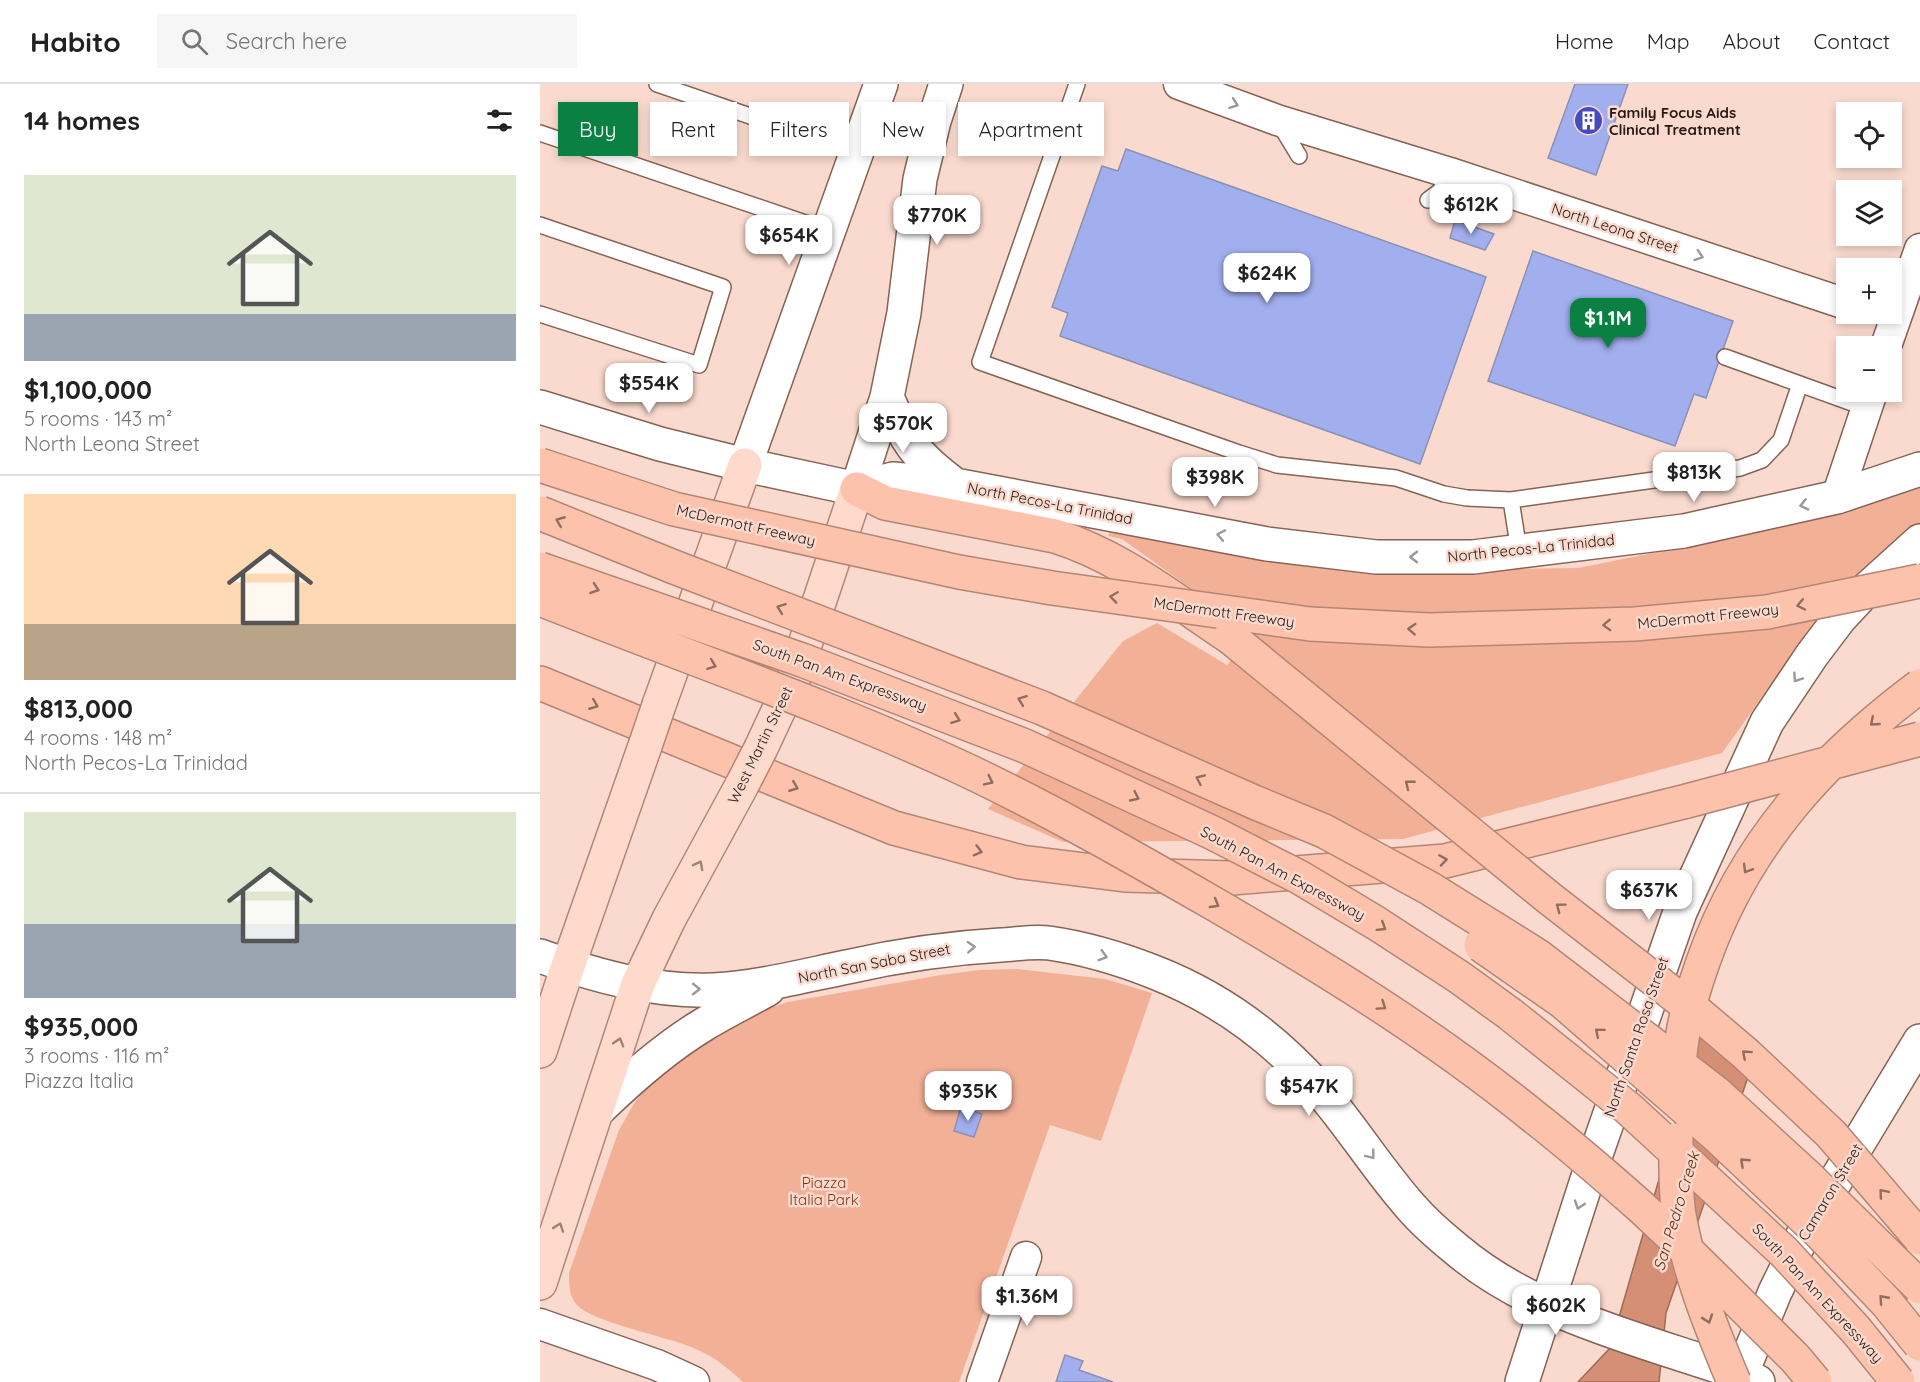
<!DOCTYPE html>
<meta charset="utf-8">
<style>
body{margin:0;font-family:Quicksand,sans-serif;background:#f6f6f6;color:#222;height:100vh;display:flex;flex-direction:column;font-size:22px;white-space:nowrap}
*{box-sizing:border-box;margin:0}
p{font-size:20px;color:#767676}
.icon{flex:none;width:33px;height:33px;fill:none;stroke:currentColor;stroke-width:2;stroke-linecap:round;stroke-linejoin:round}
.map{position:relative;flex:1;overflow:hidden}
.drawer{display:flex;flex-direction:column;background:#fff;width:540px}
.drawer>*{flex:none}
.top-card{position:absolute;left:18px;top:18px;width:570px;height:54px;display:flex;gap:12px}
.fabs{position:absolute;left:1296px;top:18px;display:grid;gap:12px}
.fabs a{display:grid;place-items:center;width:66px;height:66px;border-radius:0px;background:#fff;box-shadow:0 3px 9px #0003;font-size:30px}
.price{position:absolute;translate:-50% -51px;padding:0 14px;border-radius:12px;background:#fff;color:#222;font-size:20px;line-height:39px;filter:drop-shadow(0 2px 3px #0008)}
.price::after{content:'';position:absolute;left:50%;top:36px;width:18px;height:14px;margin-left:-9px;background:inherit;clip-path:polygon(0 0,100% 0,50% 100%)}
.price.current{background:#0b8043;color:#fff}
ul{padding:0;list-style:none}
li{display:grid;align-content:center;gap:12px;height:318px;padding:0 24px}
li+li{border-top:2px solid #e0e0e0}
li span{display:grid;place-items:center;height:186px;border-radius:0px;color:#555}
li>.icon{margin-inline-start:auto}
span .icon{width:108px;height:108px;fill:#fffc;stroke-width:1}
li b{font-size:26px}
h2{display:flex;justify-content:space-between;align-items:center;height:72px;padding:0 24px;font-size:26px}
.chip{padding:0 21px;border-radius:0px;background:#fff;box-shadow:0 3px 9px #0003;font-size:21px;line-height:54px}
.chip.current{background:#0b8043;color:#fff}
header{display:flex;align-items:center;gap:36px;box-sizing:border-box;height:84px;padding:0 30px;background:#fff;border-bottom:2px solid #e0e0e0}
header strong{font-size:28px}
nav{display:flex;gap:33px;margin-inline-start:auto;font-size:21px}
.search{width:420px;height:54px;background:#f6f6f6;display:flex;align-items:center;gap:15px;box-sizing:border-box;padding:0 21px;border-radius:0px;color:#767676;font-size:22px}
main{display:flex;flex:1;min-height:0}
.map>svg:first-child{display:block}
.green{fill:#f2b096}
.water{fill:#d58f74;stroke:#a06b57;stroke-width:1.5}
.building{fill:#a2afef;stroke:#8a91b2;stroke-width:1.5}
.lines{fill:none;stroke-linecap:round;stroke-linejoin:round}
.lane-casing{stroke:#856356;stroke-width:18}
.street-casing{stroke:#856356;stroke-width:33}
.secondary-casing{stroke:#856356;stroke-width:36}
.primary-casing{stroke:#b28676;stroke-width:36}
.highway-casing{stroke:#b28676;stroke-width:36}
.lane{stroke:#fff;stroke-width:15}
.street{stroke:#fff;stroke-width:30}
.secondary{stroke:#fff;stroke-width:33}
.primary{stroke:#fedacd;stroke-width:33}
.highway{stroke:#fdc2ab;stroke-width:33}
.primary-bridge-casing{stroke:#b28676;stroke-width:36;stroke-linecap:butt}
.highway-bridge-casing{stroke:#b28676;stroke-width:36;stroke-linecap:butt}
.primary-bridge{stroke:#fedacd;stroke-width:33}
.highway-bridge{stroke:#fdc2ab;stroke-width:33}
.oneway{stroke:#9d9795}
.oneway2{stroke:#926d5f}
.oneway3{stroke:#9d8379}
.labels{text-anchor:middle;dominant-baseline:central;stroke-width:5;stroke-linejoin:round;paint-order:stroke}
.poi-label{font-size:15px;font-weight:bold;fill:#261813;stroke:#fadace;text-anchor:start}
.street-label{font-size:15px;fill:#261813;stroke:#fadace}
.park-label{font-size:15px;fill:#87340c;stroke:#fadace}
.water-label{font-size:16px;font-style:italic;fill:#68290d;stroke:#fadace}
</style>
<header>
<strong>Habito</strong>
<div class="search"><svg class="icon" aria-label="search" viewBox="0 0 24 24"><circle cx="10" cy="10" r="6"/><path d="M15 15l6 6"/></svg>Search here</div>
<nav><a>Home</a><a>Map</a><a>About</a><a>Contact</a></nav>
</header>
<main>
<section class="drawer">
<h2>14 homes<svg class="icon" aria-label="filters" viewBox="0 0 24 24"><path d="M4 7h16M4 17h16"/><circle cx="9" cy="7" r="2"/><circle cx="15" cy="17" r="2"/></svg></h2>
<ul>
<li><span style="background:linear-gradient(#dfe7d0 75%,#9aa5b1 0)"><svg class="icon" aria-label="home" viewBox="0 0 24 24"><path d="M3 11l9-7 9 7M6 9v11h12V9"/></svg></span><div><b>$1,100,000</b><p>5 rooms · 143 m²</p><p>North Leona Street</p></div></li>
<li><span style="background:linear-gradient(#ffd9b3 70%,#b9a48a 0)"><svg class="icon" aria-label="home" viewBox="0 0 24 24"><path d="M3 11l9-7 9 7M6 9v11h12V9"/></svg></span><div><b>$813,000</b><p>4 rooms · 148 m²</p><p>North Pecos-La Trinidad</p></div></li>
<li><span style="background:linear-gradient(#dfe7d0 60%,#9aa5b1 0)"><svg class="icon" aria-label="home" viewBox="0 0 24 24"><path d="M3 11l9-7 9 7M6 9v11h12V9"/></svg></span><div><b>$935,000</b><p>3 rooms · 116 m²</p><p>Piazza Italia</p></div></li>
</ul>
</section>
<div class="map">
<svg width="1380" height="1298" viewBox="0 0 1380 1298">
<rect width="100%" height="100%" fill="#fadace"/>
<path class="green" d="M1380,398V439L1354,460L1245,581L1182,669L863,755L523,758L448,725L583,557L617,539L687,581L713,549L582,455L568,452L575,440L841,487L1038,484L1262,439Z
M477,885L565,895L612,909L561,1057L510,1041L419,1298H203C190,1286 175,1273 158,1266C132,1253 52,1239 36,1220C29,1211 29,1199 29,1189L79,1046L95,1018L114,993L165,952L214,929L248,918L401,891L439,886Z"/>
<path class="water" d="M1165,937L1214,976L1126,1229L1119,1298H1038L1070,1264Z"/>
<path class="building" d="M1035,0H1088L1056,91L1008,74Z
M586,65L946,193L880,380L520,252L528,229L512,223L562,82L578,87Z
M915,136L954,150L945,166L910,154Z
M993,167L1193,237L1166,314L1154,310L1135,362L948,297Z
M421,1023L442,1030L434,1053L414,1047Z
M525,1271L543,1277L539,1286L573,1298H516Z"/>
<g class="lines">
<defs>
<path id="lane" d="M117,0L239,42
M537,0L440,278L699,369L737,381L856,394L904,410L927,414L971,416L1200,384L1222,376L1241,356L1260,300
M739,39L759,72
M0,49L289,147
M888,116L900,107L910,89
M0,141L183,203L159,281L0,230
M1185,273L1326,324
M971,416L979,467"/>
<path id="street" d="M639,0L737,36L910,89L1306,220
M1346,262L1380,165
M1297,413L1332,308
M0,1240L117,1281L154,1298
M442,1298L486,1173"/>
<path id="secondary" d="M347,313C367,359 375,371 415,401
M0,323L120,360L205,381L317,405L353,395L415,401L727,460L836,473H933L1144,447L1297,413L1380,385
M205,381L341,0
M317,405L347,313L364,229L380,95L394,37L406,0
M0,872C56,892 113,908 173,906C217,904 263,892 307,883C360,871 407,864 461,861C477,860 494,857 509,859C544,864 581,875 614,888C678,913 734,954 779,1005C812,1043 838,1086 871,1123C884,1138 900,1152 916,1165C993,1231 1106,1257 1201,1290L1218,1298
M59,1025C91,994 125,964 163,941C184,928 207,917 228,905
M982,1298L1046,1099L1140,828L1227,638L1272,571L1300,534L1327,505L1380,457
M1198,1298L1235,1208L1264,1149L1380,957"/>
<path id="primary" d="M119,621L205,381
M221,664L254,593L317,405
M0,967L28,882L105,662
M0,1199L98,900L129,835L202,701"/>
<path id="highway" d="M317,405L345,419L515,452C580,472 634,516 690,553
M0,599L354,744L481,778L585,791L692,794L905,777L1147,717"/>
</defs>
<use href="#lane" class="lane-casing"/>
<use href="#street" class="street-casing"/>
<use href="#secondary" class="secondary-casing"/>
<use href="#primary" class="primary-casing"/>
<use href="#highway" class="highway-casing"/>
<use href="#lane" class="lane"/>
<use href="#street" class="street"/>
<use href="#secondary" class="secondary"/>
<use href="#primary" class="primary"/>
<use href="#highway" class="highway"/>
<defs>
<path id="primary-bridge" d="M105,662L119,621
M202,701L221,664"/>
<path id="highway-bridge" d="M0,381L134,425L419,488L512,504L770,540L889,546L1095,540L1227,528L1380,497
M0,429L134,483L502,624L714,718L784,747L889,804L998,872L1175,1008L1269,1094L1380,1203
M0,485L262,576L485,662L673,749L759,793L836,839L919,893L970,930L1089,1025L1244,1168L1316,1246L1358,1298
M0,515C141,571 284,620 422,684C507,724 589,771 671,818C783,883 892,950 993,1032C1030,1061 1066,1092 1101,1123C1154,1172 1204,1224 1255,1274L1275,1298
M690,553L1009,814L1160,931L1206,970L1291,1050L1380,1154
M1147,717L1380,655
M941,861L1023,918L1177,1052L1281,1150L1346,1218L1380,1260
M1137,999C1139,982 1140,965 1143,949C1147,925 1155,901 1163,878C1204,761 1282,675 1380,602
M1136,1056C1136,1080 1135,1107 1139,1131C1149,1189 1171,1243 1194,1298"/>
</defs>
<use href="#primary-bridge" class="primary-bridge-casing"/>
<use href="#highway-bridge" class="highway-bridge-casing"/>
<use href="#primary-bridge" class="primary-bridge"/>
<use href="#highway-bridge" class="highway-bridge"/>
</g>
<defs><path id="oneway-chevron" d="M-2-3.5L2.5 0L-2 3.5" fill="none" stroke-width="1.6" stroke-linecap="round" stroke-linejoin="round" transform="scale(1.5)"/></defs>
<g class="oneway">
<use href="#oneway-chevron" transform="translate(694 20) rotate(20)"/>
<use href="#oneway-chevron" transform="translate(1159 172) rotate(18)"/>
<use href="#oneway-chevron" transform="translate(1264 421) rotate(167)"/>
<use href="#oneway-chevron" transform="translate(681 451) rotate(-169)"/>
<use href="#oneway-chevron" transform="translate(874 473) rotate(-180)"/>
<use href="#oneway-chevron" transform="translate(1257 594) rotate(124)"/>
<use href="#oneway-chevron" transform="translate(431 863) rotate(-3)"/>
<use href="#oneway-chevron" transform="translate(563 872) rotate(16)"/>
<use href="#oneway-chevron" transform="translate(156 905) rotate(1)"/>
<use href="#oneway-chevron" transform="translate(831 1071) rotate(52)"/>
<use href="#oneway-chevron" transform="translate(1039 1121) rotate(108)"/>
</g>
<g class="oneway2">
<use href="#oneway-chevron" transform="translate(20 437) rotate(-158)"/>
<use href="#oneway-chevron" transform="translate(55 505) rotate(19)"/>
<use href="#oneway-chevron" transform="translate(574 513) rotate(-172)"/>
<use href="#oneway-chevron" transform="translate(1261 521) rotate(168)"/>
<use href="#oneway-chevron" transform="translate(241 524) rotate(-159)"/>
<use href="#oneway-chevron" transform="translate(1067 541) rotate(178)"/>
<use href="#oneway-chevron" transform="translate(872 545) rotate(-177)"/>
<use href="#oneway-chevron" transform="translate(172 581) rotate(21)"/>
<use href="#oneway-chevron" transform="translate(482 616) rotate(-159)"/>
<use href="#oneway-chevron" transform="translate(54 621) rotate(22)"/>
<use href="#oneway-chevron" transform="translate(416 635) rotate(21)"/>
<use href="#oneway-chevron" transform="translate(1334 638) rotate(139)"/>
<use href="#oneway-chevron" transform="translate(660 695) rotate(-156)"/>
<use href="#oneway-chevron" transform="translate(449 697) rotate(26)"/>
<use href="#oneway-chevron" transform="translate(869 700) rotate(-141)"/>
<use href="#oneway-chevron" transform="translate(254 703) rotate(22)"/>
<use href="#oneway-chevron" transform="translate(595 713) rotate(25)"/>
<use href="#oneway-chevron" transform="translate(438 767) rotate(15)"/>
<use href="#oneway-chevron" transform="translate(903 776) rotate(-9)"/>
<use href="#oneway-chevron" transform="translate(1207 785) rotate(121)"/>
<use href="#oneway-chevron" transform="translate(675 820) rotate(30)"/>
<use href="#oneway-chevron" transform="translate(1020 823) rotate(-143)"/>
<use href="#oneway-chevron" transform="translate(842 843) rotate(32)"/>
<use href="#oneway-chevron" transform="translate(842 922) rotate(34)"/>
<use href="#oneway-chevron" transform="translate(1059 948) rotate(-140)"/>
<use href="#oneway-chevron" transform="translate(1206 970) rotate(-138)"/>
<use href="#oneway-chevron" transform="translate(1204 1078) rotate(-137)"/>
<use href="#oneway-chevron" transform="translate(1343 1109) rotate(-130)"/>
<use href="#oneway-chevron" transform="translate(1343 1215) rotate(-132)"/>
<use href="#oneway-chevron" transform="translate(1168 1235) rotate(71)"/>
</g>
<g class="oneway3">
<use href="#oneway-chevron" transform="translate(159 781) rotate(-62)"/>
<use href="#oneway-chevron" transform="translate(79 958) rotate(-73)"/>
<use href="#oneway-chevron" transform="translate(19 1143) rotate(-71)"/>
</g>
<defs>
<symbol id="building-disc" viewBox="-11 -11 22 22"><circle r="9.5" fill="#454bc0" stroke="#fadace"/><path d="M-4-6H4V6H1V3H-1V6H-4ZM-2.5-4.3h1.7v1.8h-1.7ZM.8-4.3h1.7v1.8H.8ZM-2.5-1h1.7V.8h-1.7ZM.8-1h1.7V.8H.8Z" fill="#fff"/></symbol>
</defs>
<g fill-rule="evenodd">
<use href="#building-disc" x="1032" y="20" width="33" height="33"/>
</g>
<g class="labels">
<g class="poi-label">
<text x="1069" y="28">Family Focus Aids<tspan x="1069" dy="17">Clinical Treatment</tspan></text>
</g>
<g class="street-label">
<text transform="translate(1075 144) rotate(18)">North Leona Street</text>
<text transform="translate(510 419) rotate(11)">North Pecos-La Trinidad</text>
<text transform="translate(206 441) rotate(13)">McDermott Freeway</text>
<text transform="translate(991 464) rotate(-6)">North Pecos-La Trinidad</text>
<text transform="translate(684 528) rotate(8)">McDermott Freeway</text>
<text transform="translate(1168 532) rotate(-6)">McDermott Freeway</text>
<text transform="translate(300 591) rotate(20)">South Pan Am Expressway</text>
<text transform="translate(220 661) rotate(-64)">West Martin Street</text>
<text transform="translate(743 789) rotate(28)">South Pan Am Expressway</text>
<text transform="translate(334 879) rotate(-11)">North San Saba Street</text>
<text transform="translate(1096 953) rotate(-71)">North Santa Rosa Street</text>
<text transform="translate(1290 1108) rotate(-59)">Camaron Street</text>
<text transform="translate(1278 1209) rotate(47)">South Pan Am Expressway</text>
</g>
<g class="park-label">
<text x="284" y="1098">Piazza<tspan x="284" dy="17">Italia Park</tspan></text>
</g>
<g class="water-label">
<text transform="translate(1136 1127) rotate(-73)">San Pedro Creek</text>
</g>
</g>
</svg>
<div class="fabs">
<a><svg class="icon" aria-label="locate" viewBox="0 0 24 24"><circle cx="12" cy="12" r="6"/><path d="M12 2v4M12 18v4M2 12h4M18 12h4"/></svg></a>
<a><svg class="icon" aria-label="layers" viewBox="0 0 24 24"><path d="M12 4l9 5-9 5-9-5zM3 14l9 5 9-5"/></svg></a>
<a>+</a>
<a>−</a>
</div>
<b class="price" style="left:931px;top:151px">$612K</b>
<b class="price" style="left:397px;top:162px">$770K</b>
<b class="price" style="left:249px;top:182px">$654K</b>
<b class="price" style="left:727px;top:220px">$624K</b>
<b class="price current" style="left:1068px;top:265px">$1.1M</b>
<b class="price" style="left:109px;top:330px">$554K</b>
<b class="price" style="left:363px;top:370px">$570K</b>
<b class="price" style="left:1154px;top:419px">$813K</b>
<b class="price" style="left:675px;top:424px">$398K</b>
<b class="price" style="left:1109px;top:837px">$637K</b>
<b class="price" style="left:769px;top:1033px">$547K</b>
<b class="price" style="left:428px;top:1038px">$935K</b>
<b class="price" style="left:487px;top:1243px">$1.36M</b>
<b class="price" style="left:1016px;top:1252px">$602K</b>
<div class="top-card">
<a class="chip current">Buy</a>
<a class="chip">Rent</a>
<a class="chip">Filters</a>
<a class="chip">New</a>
<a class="chip">Apartment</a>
</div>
</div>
</main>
